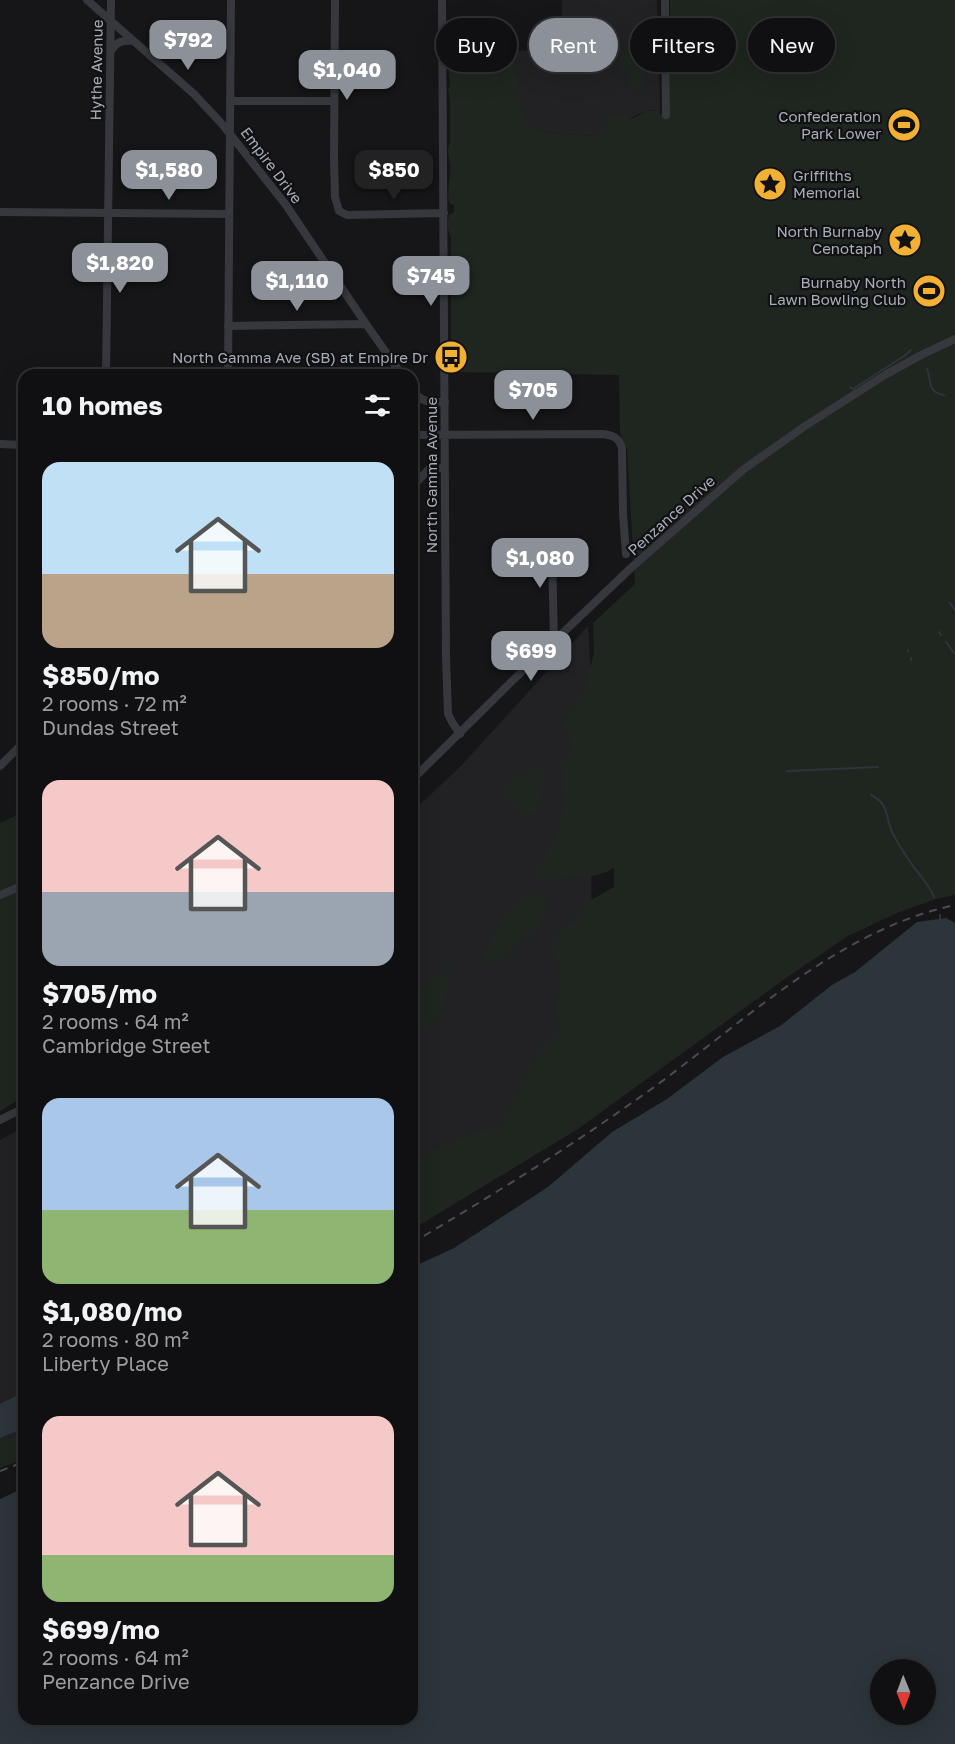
<!DOCTYPE html>
<meta charset="utf-8">
<style>
body{margin:0;font-family:"Golos Text",sans-serif;background:#19191b;color:#f1f3f6;height:100vh;display:flex;flex-direction:column;font-size:22px;white-space:nowrap}
*{box-sizing:border-box;margin:0}
p{font-size:20px;color:#9c9d9f}
.icon{flex:none;width:33px;height:33px;fill:none;stroke:currentColor;stroke-width:2;stroke-linecap:round;stroke-linejoin:round}
.map{position:relative;flex:1;overflow:hidden}
.panel{position:absolute;left:18px;top:369px;width:400px;height:1356px;display:flex;flex-direction:column;background:#101012;border-radius:18px;box-shadow:0 6px 24px #0002,0 0 0 2px #303032}
.panel>*{flex:none}
.banner{position:absolute;left:436px;top:18px;width:428px;height:54px;display:flex;gap:12px}
.needle{width:39px;rotate:179deg}
.controls{position:absolute;left:870px;top:1659px;display:grid;gap:12px}
.controls a{display:grid;place-items:center;width:66px;height:66px;border-radius:50%;background:#101012;box-shadow:0 6px 24px #0002,0 0 0 2px #303032;font-size:30px}
.price{position:absolute;translate:-50% -51px;padding:0 14px;border-radius:12px;background:#8c9099;color:#fff;font-size:20px;line-height:39px;filter:drop-shadow(0 2px 3px #0008)}
.price::after{content:'';position:absolute;left:50%;top:36px;width:18px;height:14px;margin-left:-9px;background:inherit;clip-path:polygon(0 0,100% 0,50% 100%)}
.price.on{background:#222;color:#fff}
ul{padding:0;list-style:none}
li{display:grid;align-content:center;gap:12px;height:318px;padding:0 24px}
li span{display:grid;place-items:center;height:186px;border-radius:18px;color:#555}
li>.icon{margin-inline-start:auto}
span .icon{width:108px;height:108px;fill:#fffc;stroke-width:1}
li b{font-size:26px}
h2{display:flex;justify-content:space-between;align-items:center;height:72px;padding:0 24px;font-size:26px}
.chip{padding:0 21px;border-radius:27px;background:#101012;box-shadow:0 6px 24px #0002,0 0 0 2px #303032;font-size:21px;line-height:54px}
.chip.on{background:#8c9099;color:#fff}
.map>svg:first-child{display:block}
.built{fill:#222225}
.green{fill:#1e261f}
.water{fill:#2c353c;fill-rule:evenodd}
.lines{fill:none;stroke-linecap:round;stroke-linejoin:round}
.stream{stroke:#2c353c;stroke-width:2}
.minor{stroke:#37383d;stroke-width:8}
.rail{stroke:#4a4c52;stroke-width:2;stroke-dasharray:8 6;stroke-linecap:butt}
.labels{text-anchor:middle;dominant-baseline:central;stroke-width:4.5;stroke-linejoin:round;paint-order:stroke}
.street-label{font-size:15px;fill:#a8adb8;stroke:#111113}
.poi-label{font-size:15px;fill:#a8adb8;stroke:#111113;text-anchor:end}
</style>
<div class="map">
<svg width="955" height="1744" viewBox="0 0 955 1744">
<rect width="100%" height="100%" fill="#161618"/>
<path class="built" d="M562,0H657L660,106L658,110H651L636,115L598,136L546,133L536,129L527,122L522,112L520,102L515,51L562,50Z
M588,626L592,694L591,1084L413,1216V811L460,767Z
M24,1127V1448L0,1462V1140Z"/>
<path class="green" d="M670,0H955V895L936,899L897,913L848,936L786,978L578,1129L413,1229V1162L443,1144L501,1124L535,1056L558,1033L556,1002L560,972L552,949V940L579,916L582,905L614,887V868C592,880 589,874 567,877C557,878 549,880 539,879L533,871C566,829 567,811 560,759L573,754L570,732L561,722L583,694L586,685L594,653L593,623L635,584L627,450L620,433L619,375L451,372V237C447,231 447,222 449,215L454,212V205L450,204C445,193 452,176 450,163C449,155 446,151 450,143V100L448,90L450,85L447,48L515,50L521,107L527,122L536,129L546,133L598,136L610,114L630,119L648,111L658,110L660,106V114L670,115Z
M643,50L645,87L630,88L629,70H620L619,51Z
M542,759V794L537,810L527,817L504,794L508,782L513,777L522,776Z
M24,805V1097L0,1111V823L17,815Z
M536,893L548,895L540,927L505,957L489,964L481,962C489,943 504,909 522,898C526,895 531,895 536,893Z
M453,963C449,976 446,1005 439,1015C432,1024 421,1030 413,1038V991L429,984Z
M24,1433V1459L0,1468V1442Z"/>
<path class="water" d="M946,918L955,923V1744H0V1499L24,1488V1719H412L413,1267L454,1248L548,1187L612,1132L667,1099L723,1057L780,1026L832,985L855,972L917,922ZM880,1670H926V1714H880Z
M24,1392V1428L0,1438V1404Z"/>
<g class="lines">
<path class="stream" d="M927,369C932,382 927,392 944,395
M850,387L853,389L904,356L911,350
M950,603L955,610
M939,632L941,635
M946,642L954,653
M908,650V651
M911,658V660
M787,771L878,767
M871,795C890,804 885,818 893,834C898,844 906,856 913,866C921,877 929,884 934,897
M940,915V919"/>
<path class="minor" d="M87,0L194,94L222,124L286,205L366,324L402,375
M335,0L334,159L335,197L339,211L347,215L444,213
M442,0L446,657L448,714L452,722L460,734
M665,0L666,115
M111,51C116,42 122,40 133,41
M230,101H334
M0,212L229,214
M228,326L366,324
M106,375L111,0
M228,375L231,0
M412,390C422,403 429,402 445,402
M412,435L602,434C613,435 620,438 622,449L623,514L626,554
M0,444L24,445
M412,487L429,469L444,468
M554,642L552,553L557,542
M0,766L24,742
M412,780L509,684L632,567L744,469L805,426L885,375L921,355L955,339
M0,895L24,885
M0,1120L24,1108"/>
<path class="rail" d="M412,1243C493,1195 573,1145 650,1090C744,1022 838,930 955,905
M0,1471L24,1462"/>
</g>
<defs>
<symbol id="stadium-disc" viewBox="-11 -11 22 22"><circle r="9.5" fill="#f2b134" stroke="#111113"/><path d="M0-5a6.5 5 0 1 0 0 10a6.5 5 0 1 0 0-10ZM-3.5-1.8h7v3.6h-7Z" fill="#111"/></symbol>
<symbol id="sight-disc" viewBox="-11 -11 22 22"><circle r="9.5" fill="#f2b134" stroke="#111113"/><path d="M0-6L1.8-2.2L6-1.7L2.9 1.2L3.7 5.4L0 3.3L-3.7 5.4L-2.9 1.2L-6-1.7L-1.8-2.2Z" fill="#111"/></symbol>
<symbol id="bus-disc" viewBox="-11 -11 22 22"><circle r="9.5" fill="#f2b134" stroke="#111113"/><path d="M-5-6H5V4H4V6H2V4H-2V6H-4V4H-5ZM-3.5-4V0h7V-4ZM-3.5 1.2v1.5H-2V1.2ZM2 1.2v1.5H3.5V1.2Z" fill="#111"/></symbol>
</defs>
<g fill-rule="evenodd">
<use href="#stadium-disc" x="885" y="106" width="38" height="38"/>
<use href="#sight-disc" x="751" y="165" width="38" height="38"/>
<use href="#sight-disc" x="886" y="221" width="38" height="38"/>
<use href="#stadium-disc" x="910" y="272" width="38" height="38"/>
<use href="#bus-disc" x="432" y="338" width="38" height="38"/>
</g>
<g class="labels">
<g class="street-label">
<text transform="translate(96 70) rotate(-89)">Hythe Avenue</text>
<text transform="translate(272 165) rotate(53)">Empire Drive</text>
<text transform="translate(431 475) rotate(-90)">North Gamma Avenue</text>
<text transform="translate(671 515) rotate(-42)">Penzance Drive</text>
</g>
<g class="poi-label">
<text x="881" y="116">Confederation<tspan x="881" dy="17">Park Lower</tspan></text>
<text x="793" y="175" text-anchor="start">Griffiths<tspan x="793" dy="17">Memorial</tspan></text>
<text x="882" y="231">North Burnaby<tspan x="882" dy="17">Cenotaph</tspan></text>
<text x="906" y="282">Burnaby North<tspan x="906" dy="17">Lawn Bowling Club</tspan></text>
<text x="428" y="357">North Gamma Ave (SB) at Empire Dr</text>
</g>
</g>
</svg>
<div class="controls">
<a><svg class="needle" viewBox="-14 -14 28 28"><path d="M0-13l5 13h-10z" fill="#e53935"/><path d="M0 13l5-13h-10z" fill="#9c9d9f"/></svg></a>
</div>
<b class="price" style="left:188px;top:71px">$792</b>
<b class="price" style="left:347px;top:101px">$1,040</b>
<b class="price" style="left:169px;top:201px">$1,580</b>
<b class="price on" style="left:394px;top:201px">$850</b>
<b class="price" style="left:120px;top:294px">$1,820</b>
<b class="price" style="left:431px;top:307px">$745</b>
<b class="price" style="left:297px;top:312px">$1,110</b>
<b class="price" style="left:533px;top:421px">$705</b>
<b class="price" style="left:540px;top:589px">$1,080</b>
<b class="price" style="left:531px;top:682px">$699</b>
<div class="banner">
<a class="chip">Buy</a>
<a class="chip on">Rent</a>
<a class="chip">Filters</a>
<a class="chip">New</a>
</div>
<section class="panel">
<h2>10 homes<svg class="icon" aria-label="filters" viewBox="0 0 24 24"><path d="M4 7h16M4 17h16"/><circle cx="9" cy="7" r="2"/><circle cx="15" cy="17" r="2"/></svg></h2>
<ul>
<li><span style="background:linear-gradient(#bfe0f5 60%,#b9a48a 0)"><svg class="icon" aria-label="home" viewBox="0 0 24 24"><path d="M3 11l9-7 9 7M6 9v11h12V9"/></svg></span><div><b>$850/mo</b><p>2 rooms · 72 m²</p><p>Dundas Street</p></div></li>
<li><span style="background:linear-gradient(#f6c9c9 60%,#9aa5b1 0)"><svg class="icon" aria-label="home" viewBox="0 0 24 24"><path d="M3 11l9-7 9 7M6 9v11h12V9"/></svg></span><div><b>$705/mo</b><p>2 rooms · 64 m²</p><p>Cambridge Street</p></div></li>
<li><span style="background:linear-gradient(#a9c7e8 60%,#8fb573 0)"><svg class="icon" aria-label="home" viewBox="0 0 24 24"><path d="M3 11l9-7 9 7M6 9v11h12V9"/></svg></span><div><b>$1,080/mo</b><p>2 rooms · 80 m²</p><p>Liberty Place</p></div></li>
<li><span style="background:linear-gradient(#f6c9c9 75%,#8fb573 0)"><svg class="icon" aria-label="home" viewBox="0 0 24 24"><path d="M3 11l9-7 9 7M6 9v11h12V9"/></svg></span><div><b>$699/mo</b><p>2 rooms · 64 m²</p><p>Penzance Drive</p></div></li>
</ul>
</section>
</div>
